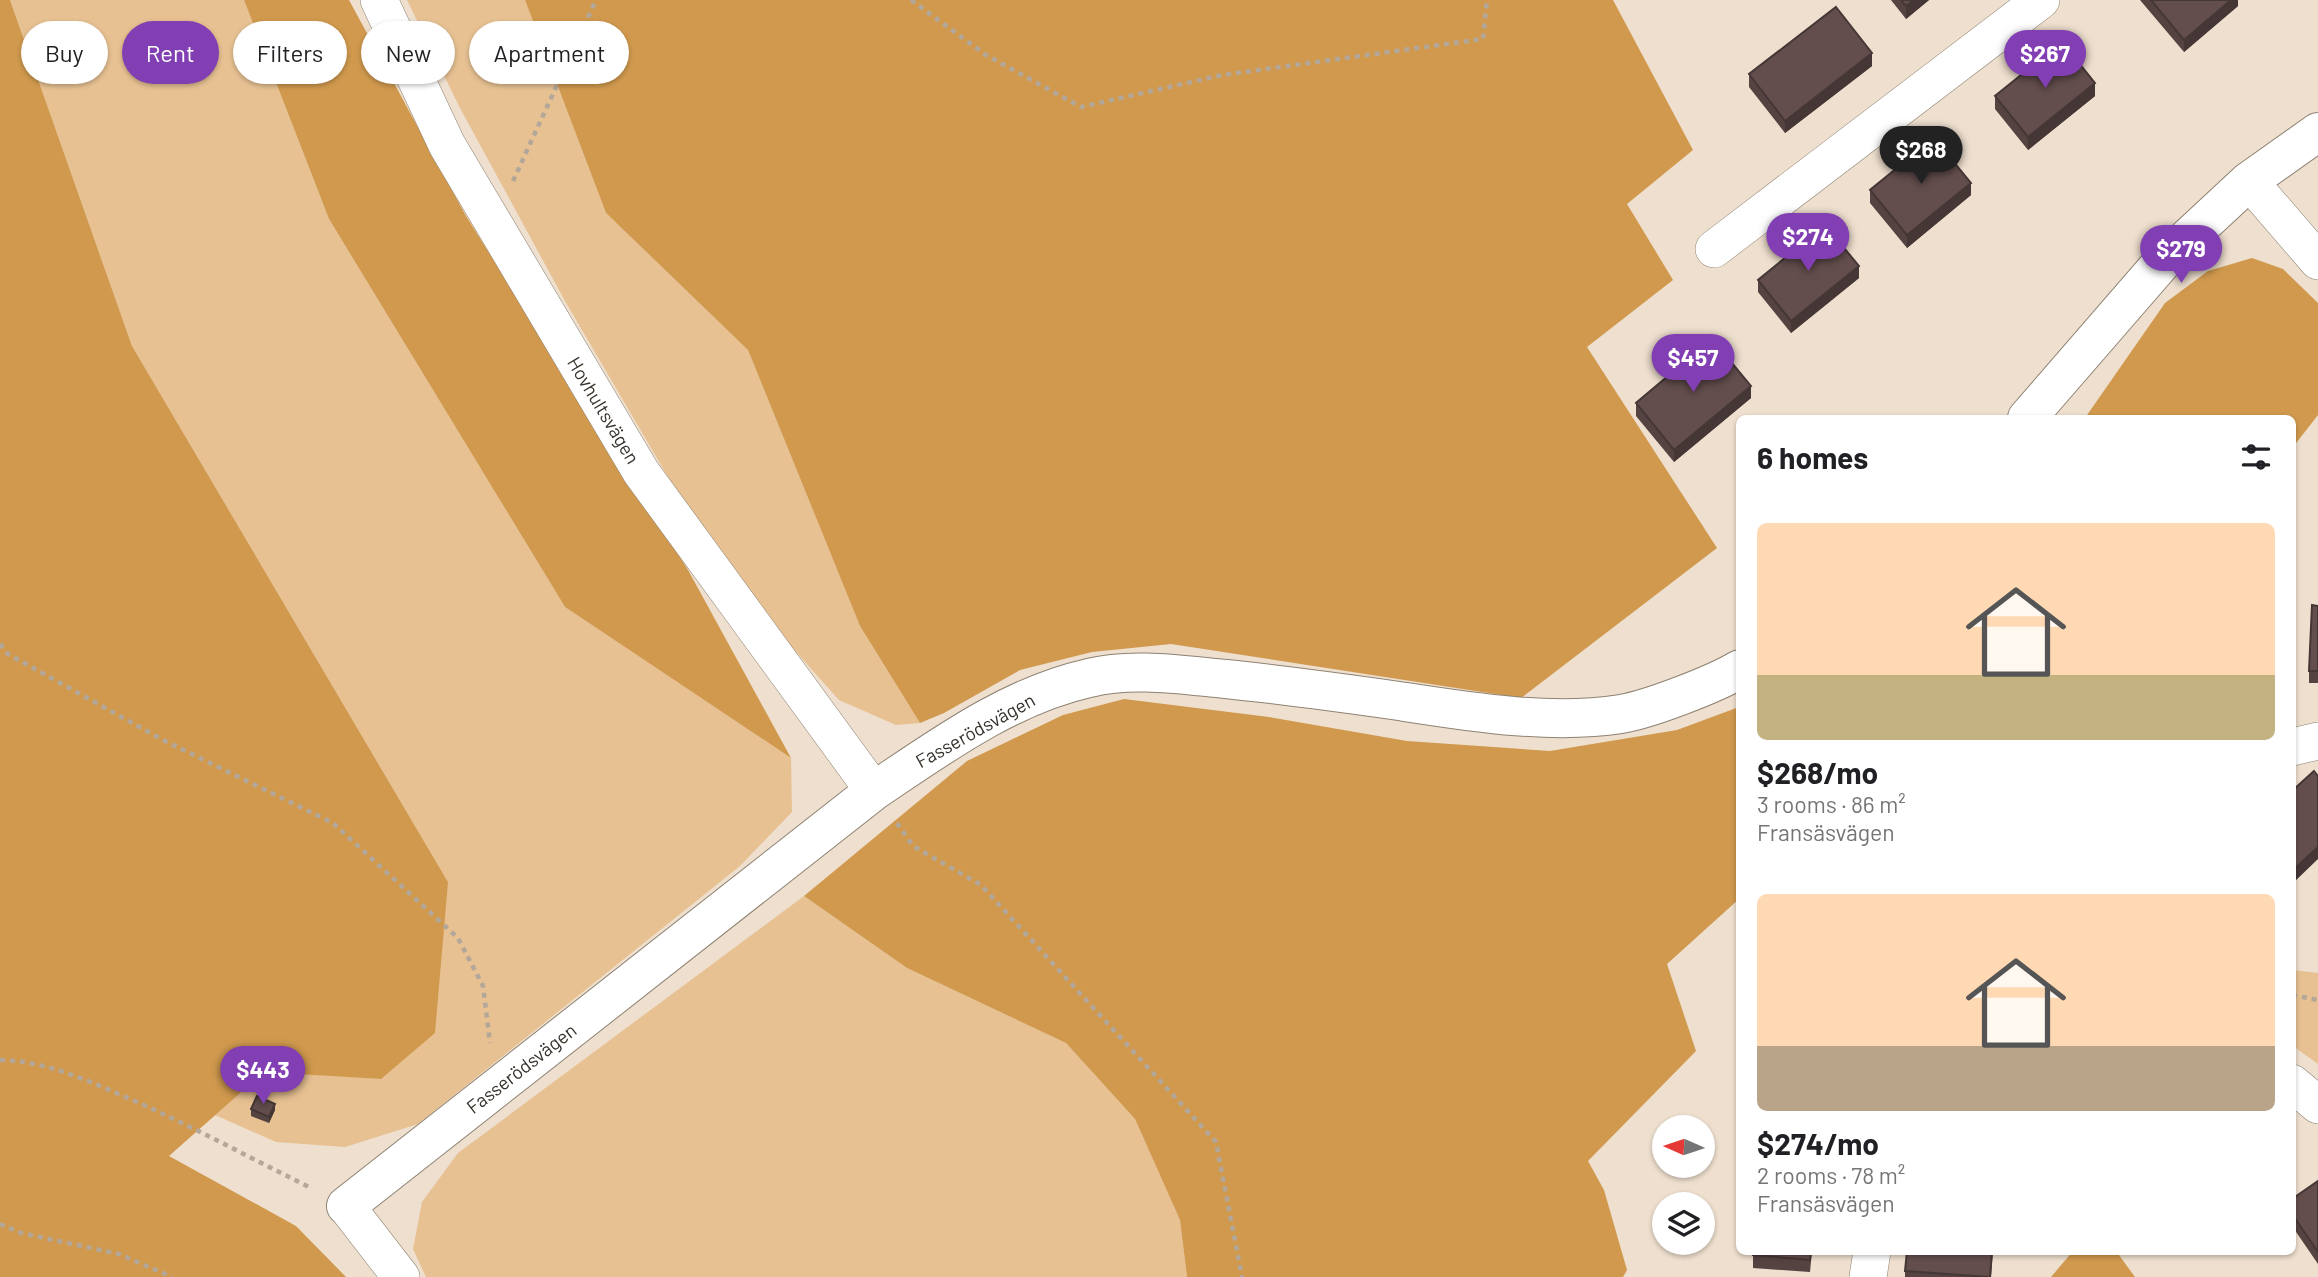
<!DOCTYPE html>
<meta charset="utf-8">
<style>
body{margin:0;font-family:Barlow,sans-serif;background:#f6f6f6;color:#202124;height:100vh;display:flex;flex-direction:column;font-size:26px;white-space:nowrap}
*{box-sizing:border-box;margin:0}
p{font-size:23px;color:#757577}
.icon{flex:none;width:38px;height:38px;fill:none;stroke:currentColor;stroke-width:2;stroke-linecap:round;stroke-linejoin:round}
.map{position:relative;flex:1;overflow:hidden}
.drawer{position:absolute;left:1736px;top:415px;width:560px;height:840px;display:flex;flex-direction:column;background:#fff;border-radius:10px;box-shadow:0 2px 5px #0004}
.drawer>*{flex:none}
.top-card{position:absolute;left:21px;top:21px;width:665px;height:63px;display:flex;gap:14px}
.needle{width:46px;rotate:273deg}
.tools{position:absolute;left:1652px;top:1115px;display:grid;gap:14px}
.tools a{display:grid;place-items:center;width:63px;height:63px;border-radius:50%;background:#fff;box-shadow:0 2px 5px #0004;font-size:35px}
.price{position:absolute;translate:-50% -60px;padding:0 16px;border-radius:24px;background:#813fb3;color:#fff;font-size:23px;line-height:46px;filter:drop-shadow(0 2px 4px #0008)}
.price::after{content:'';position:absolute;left:50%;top:42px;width:21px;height:16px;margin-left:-10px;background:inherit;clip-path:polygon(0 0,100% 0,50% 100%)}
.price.selected{background:#222;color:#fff}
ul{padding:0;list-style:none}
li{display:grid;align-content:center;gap:14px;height:371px;padding:0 21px}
li span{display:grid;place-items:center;height:217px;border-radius:10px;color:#555}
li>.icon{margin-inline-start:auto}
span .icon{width:126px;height:126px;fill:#fffc;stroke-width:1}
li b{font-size:30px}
h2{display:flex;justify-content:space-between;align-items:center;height:84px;padding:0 21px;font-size:30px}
.chip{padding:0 24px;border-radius:32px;background:#fff;box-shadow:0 2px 5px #0004;font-size:24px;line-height:63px}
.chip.selected{background:#813fb3;color:#fff}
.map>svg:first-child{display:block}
.green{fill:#e7c192}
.forest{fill:#d0994e}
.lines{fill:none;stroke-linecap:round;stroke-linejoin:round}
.minor-casing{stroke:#8e8272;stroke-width:38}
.tertiary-casing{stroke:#8e8272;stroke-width:40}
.path{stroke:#b3a799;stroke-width:4.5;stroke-dasharray:5 5;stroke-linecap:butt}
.minor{stroke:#fff;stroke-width:37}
.tertiary{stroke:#fff;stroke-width:38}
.wall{fill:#554342}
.shaded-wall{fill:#453736}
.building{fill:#634e4d;stroke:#453736;stroke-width:2}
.labels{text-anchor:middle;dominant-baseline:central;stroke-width:7;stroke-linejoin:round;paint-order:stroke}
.street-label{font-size:19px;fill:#37312b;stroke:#fff}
</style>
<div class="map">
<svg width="2318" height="1277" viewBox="0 0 2318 1277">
<rect width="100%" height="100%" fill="#eedfce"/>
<path class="green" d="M10,0H244L329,219L565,607L791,758L792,812L740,866L418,1124L345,1147L276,1142L215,1115L264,1071L381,1079L448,882L132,346Z
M407,0H525L606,213L748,350L860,626L920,723L896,725L839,700L763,615L689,513L565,301L460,108Z
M804,896L907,968L1066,1043L1135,1119L1180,1220L1187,1277H426L413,1249L422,1202L458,1153Z
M2293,970L2318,973V1064L2293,1046Z"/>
<path class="forest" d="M0,0H10L132,346L448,882L435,1033L381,1079L264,1072L169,1156L296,1226L346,1277H0Z
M244,0H349L466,216L688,570L791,758L565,607L329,219Z
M525,0H1613L1693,150L1627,204L1673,280L1587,347L1717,548L1521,698L1171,644L1092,652L1020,670L944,713L920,723L860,626L748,350L606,213Z
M2252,258L2283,269L2318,303V415L2293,447L2292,418H2085L2165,303L2208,271Z
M1124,699L1269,717L1407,741L1550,751L1677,730L1739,707V899L1667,964L1696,1051L1588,1161L1604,1190L1627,1270L1623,1277H1187L1180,1220L1135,1119L1066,1043L907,968L804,896L967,761L1063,715Z
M2073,1251H2116L2135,1277H2051Z"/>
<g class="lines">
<defs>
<path id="minor" d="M379,0L447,145L641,472L874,791
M2249,181L2318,261
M1714,249L2041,0
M2292,747L2318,741
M2292,1083L2318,1105
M346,1206L401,1277
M1868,1277L1872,1251"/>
<path id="tertiary" d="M2027,418L2164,260L2249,181L2318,132
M346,1206L874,791C941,746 1009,696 1089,678C1132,667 1182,675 1226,679C1284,685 1342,693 1399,701C1470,712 1550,725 1621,714C1650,709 1715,684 1740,669"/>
</defs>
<use href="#minor" class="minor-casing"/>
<use href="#tertiary" class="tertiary-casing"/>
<path class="path" d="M911,0L986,55L1081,107L1222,75L1483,39L1487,0
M513,181L596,0
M0,644L8,654L163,740L333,823L458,938L483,986L490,1043
M897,823L913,846L981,885L1216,1142L1242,1277
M2292,995L2318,1000
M0,1060C46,1061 86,1080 128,1098C190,1125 250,1158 311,1188
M0,1224L21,1233L119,1254L172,1277"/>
<use href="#minor" class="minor"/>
<use href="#tertiary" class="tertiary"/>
</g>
<path class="wall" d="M1891,0H1929L1906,19Z
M2140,0H2238V6L2184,52Z
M1872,66L1785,133L1749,87V74Z
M1995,96H2095L2028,150L1995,109Z
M1870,190L1971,195L1907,248L1870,203Z
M1859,278L1791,333L1758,292V280Z
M1751,398L1674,462L1636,416V403Z
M2318,606V683H2309V671Z
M251,1109L275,1110L269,1123L251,1116Z
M2318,1181V1264L2292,1226V1199Z
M1753,1251H1812L1810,1272L1753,1268Z
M1905,1271L1991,1277H1905Z"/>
<path class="shaded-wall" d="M1914,0H1929L1906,19V6Z
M2231,0H2238V6L2184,52V40Z
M1872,53V66L1785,133V121Z
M2095,83V96L2028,150V137Z
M1971,183V195L1907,248V235Z
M1859,266V278L1791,333V321Z
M1751,386V398L1674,462V450Z
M2318,847V859L2292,884V871Z
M275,1104V1110L269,1123V1117Z
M1992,1251H1993L1991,1277H1990Z"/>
<path class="building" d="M1901,0H1914L1906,6Z
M2151,0H2231L2184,40Z
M1836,7L1872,53L1785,121L1749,74Z
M2062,42L2095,83L2028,137L1995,96Z
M1934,138L1971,183L1907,235L1870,190Z
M1825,225L1859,266L1791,321L1758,280Z
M1712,339L1751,386L1674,450L1636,403Z
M2312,605L2318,606V671H2309Z
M2314,771L2318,776V847L2292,871V791Z
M257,1096L275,1104L269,1117L251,1109Z
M2318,1181V1252L2292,1214V1199Z
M1753,1251H1811L1810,1260L1753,1255Z
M1907,1251H1992L1990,1277L1905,1271Z"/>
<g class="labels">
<g class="street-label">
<text transform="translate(604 410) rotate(59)">Hovhultsvägen</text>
<text transform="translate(975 730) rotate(-29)">Fasserödsvägen</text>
<text transform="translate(521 1068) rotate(-38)">Fasserödsvägen</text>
</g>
</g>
</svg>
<div class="tools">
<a><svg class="needle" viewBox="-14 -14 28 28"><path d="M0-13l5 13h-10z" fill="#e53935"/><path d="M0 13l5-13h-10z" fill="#757577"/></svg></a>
<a><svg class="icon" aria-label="layers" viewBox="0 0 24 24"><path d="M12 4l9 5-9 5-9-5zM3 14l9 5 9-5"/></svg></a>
</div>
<b class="price" style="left:2045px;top:90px">$267</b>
<b class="price selected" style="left:1921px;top:186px">$268</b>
<b class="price" style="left:1808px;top:273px">$274</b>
<b class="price" style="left:2181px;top:285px">$279</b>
<b class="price" style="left:1693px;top:394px">$457</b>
<b class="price" style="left:263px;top:1106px">$443</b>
<div class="top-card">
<a class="chip">Buy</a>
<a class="chip selected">Rent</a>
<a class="chip">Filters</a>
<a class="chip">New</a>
<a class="chip">Apartment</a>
</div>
<section class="drawer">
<h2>6 homes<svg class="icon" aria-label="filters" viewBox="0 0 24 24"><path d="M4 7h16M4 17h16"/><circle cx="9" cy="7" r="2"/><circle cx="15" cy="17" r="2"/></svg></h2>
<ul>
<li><span style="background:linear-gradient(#ffd9b3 70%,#c2b280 0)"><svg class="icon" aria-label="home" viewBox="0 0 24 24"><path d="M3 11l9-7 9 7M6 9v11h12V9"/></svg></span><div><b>$268/mo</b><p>3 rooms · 86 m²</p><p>Fransäsvägen</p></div></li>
<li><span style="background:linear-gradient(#ffd9b3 70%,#b9a48a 0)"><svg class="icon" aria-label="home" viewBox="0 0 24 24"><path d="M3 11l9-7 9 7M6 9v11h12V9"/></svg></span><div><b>$274/mo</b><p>2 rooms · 78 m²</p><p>Fransäsvägen</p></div></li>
</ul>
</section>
</div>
